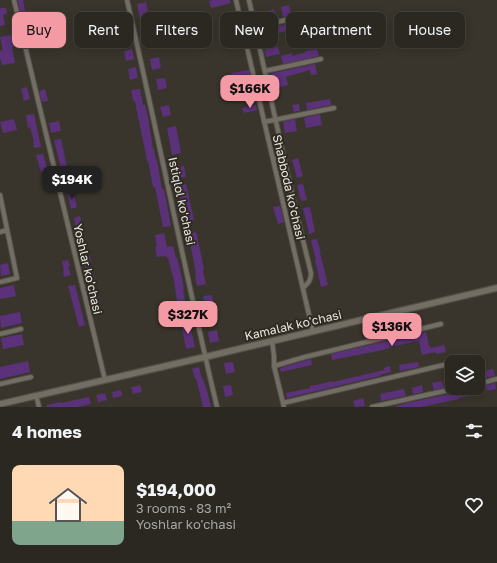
<!DOCTYPE html>
<meta charset="utf-8">
<style>
body{margin:0;font-family:"Golos Text",sans-serif;background:#37342e;color:#f1f3f6;height:100vh;display:flex;flex-direction:column;font-size:15px;white-space:nowrap}
*{box-sizing:border-box;margin:0}
p{font-size:13px;color:#a6a6a5}
.icon{flex:none;width:22px;height:22px;fill:none;stroke:currentColor;stroke-width:2;stroke-linecap:round;stroke-linejoin:round}
.map{position:relative;height:407px;overflow:hidden}
.drawer{display:flex;flex-direction:column;background:#2b2821;flex:1}
.drawer>*{flex:none}
.banner{position:absolute;left:12px;top:12px;width:473px;height:36px;display:flex;gap:8px}
.buttons{position:absolute;left:445px;top:355px;display:grid;gap:8px}
.buttons a{display:grid;place-items:center;width:40px;height:40px;border-radius:8px;background:#2b2821;box-shadow:0 2px 10px #0003,0 0 0 1px #47443f;font-size:20px}
.price{position:absolute;translate:-50% -34px;padding:0 9px;border-radius:8px;background:#f49aa4;color:#111;font-size:13px;line-height:26px;filter:drop-shadow(0 1px 2px #0008)}
.price::after{content:'';position:absolute;left:50%;top:24px;width:12px;height:9px;margin-left:-6px;background:inherit;clip-path:polygon(0 0,100% 0,50% 100%)}
.price.active{background:#222;color:#fff}
ul{padding:0;list-style:none}
li{display:flex;align-items:center;gap:12px;height:100px;padding:0 12px}
li span{display:grid;place-items:center;flex:none;width:112px;height:80px;border-radius:8px;color:#555}
li>.icon{margin-inline-start:auto}
span .icon{width:48px;height:48px;fill:#fffc;stroke-width:1}
li b{font-size:17px}
h2{display:flex;justify-content:space-between;align-items:center;height:48px;padding:0 12px;font-size:17px}
.chip{padding:0 14px;border-radius:8px;background:#2b2821;box-shadow:0 2px 10px #0003,0 0 0 1px #47443f;font-size:14px;line-height:36px}
.chip.active{background:#f49aa4;color:#111}
.map>svg:first-child{display:block}
.building{fill:#5b317a}
.lines{fill:none;stroke-linecap:round;stroke-linejoin:round}
.street-casing{stroke:#545149;stroke-width:6}
.secondary-casing{stroke:#545149;stroke-width:8}
.street{stroke:#736e64;stroke-width:4}
.secondary{stroke:#736e64;stroke-width:5.5}
.labels{text-anchor:middle;dominant-baseline:central;stroke-width:4;stroke-linejoin:round;paint-order:stroke}
.street-label{font-size:12px;fill:#e9e6e0;stroke:#2f2b22}
</style>
<div class="map">
<svg width="497" height="407" viewBox="0 0 497 407">
<rect width="100%" height="100%" fill="#39352c"/>
<path class="building" d="M18,0H23L25,11L20,12Z
M213,0H230L231,3L211,8L209,1Z
M146,2L152,34L155,33L157,44L148,45L145,29H142L137,4Z
M289,5L291,15L283,17L281,7Z
M6,8L7,14L3,15L5,25L0,26V8Z
M274,9L276,19L261,22L259,16L269,13L268,11Z
M120,11L122,22L114,23L111,13Z
M235,15L241,45L231,48L223,18Z
M59,18L60,22L34,27L36,38L27,39L24,25Z
M311,19L312,27L286,32V31L276,34L274,28L284,25V24Z
M126,32L129,42L120,44L118,34Z
M12,35L15,46L12,47L15,63L2,65L0,58V51L3,50L0,37Z
M53,39L54,44L39,47L38,42Z
M278,47L280,54L266,57L264,50Z
M132,49L134,59L126,61L124,51Z
M317,49L319,56L283,64L281,56L292,53V56L306,52V51Z
M159,57L161,68L152,70L150,59Z
M315,64L317,74L311,75L310,70L286,77L288,85L272,89L269,74Z
M136,67L138,78L130,80L128,69Z
M249,70L253,87L235,91L231,73Z
M165,78L167,88L158,90L156,79Z
M27,87L30,99L24,101L21,89Z
M45,89L48,101L42,102L39,91Z
M140,89L143,105H145L148,117L153,149H154L156,160H157L162,189H164L171,226L163,227L155,187H153L148,161H147L144,145L138,117L135,101H133L131,90Z
M330,99L331,105L307,110L306,103Z
M299,104L300,111L294,112L292,105Z
M169,105L171,115L163,117L160,107Z
M256,105L257,110L244,113L242,108Z
M34,114L41,147L34,148L33,142H34L30,127L28,128L26,115Z
M320,114L322,125L306,128L304,118Z
M14,119L17,130L3,133L0,122Z
M295,119L297,131L285,133L283,122Z
M59,121L61,131L51,133L49,123Z
M176,126L181,153L172,155L167,128Z
M61,139L67,167L61,169L54,140Z
M43,154L48,170L41,172L36,155Z
M298,158L303,176L297,178L292,160Z
M184,166L186,177L177,178L175,168Z
M186,184L194,220L185,222L178,186Z
M303,184L307,200L301,201L297,185Z
M73,191L77,207L71,209L67,192Z
M280,206L284,222L278,224L273,207Z
M310,207L315,232L309,234L303,208Z
M80,216L84,234L78,236L74,218Z
M196,232L201,254L204,270L203,271L206,284L197,286L195,276L196,275L194,262L188,234Z
M164,233L167,247L173,246L176,258L177,257L182,279L184,290H183L186,307L178,308L174,281L168,258H167L166,256L157,257L155,247L157,246L155,235Z
M317,239L321,253H320L328,285L321,287L315,260H316L311,240Z
M90,256L91,262H90L96,284L89,285L83,258Z
M68,260L70,266H68L71,275L64,277L63,271H64L62,261Z
M8,263L10,274L1,276L0,265Z
M14,285L16,296L0,299V288Z
M75,285L85,325L79,327L68,286Z
M97,291L101,309L95,311L90,293Z
M212,295L214,305L205,307L203,296Z
M20,312L22,323L1,328L0,316Z
M214,313L216,323L208,325L206,314Z
M189,320L195,347L186,349L181,322Z
M217,330L219,341L210,343L208,332Z
M426,332L429,346H430L431,348L444,345L446,352L436,354V352L422,355L419,341L418,342V341L390,347V348L378,351L332,360L331,354Z
M22,334L24,345L3,349L1,338Z
M311,359L312,365L281,372L280,368Z
M28,361L30,372L0,379V367Z
M233,362L235,372L226,374L224,363Z
M418,362L419,367L400,371L399,365Z
M390,366L391,372L380,375V376L287,398L286,393L310,388V386L321,384L332,381L333,382L384,370V368Z
M199,367L202,380L203,379L207,391L211,407H203L196,378H195L192,369Z
M493,369L495,376L478,379V372Z
M442,381L444,388L434,390L432,383Z
M495,383L496,389L487,391L485,386Z
M140,385L142,392L133,394L131,387Z
M231,385L233,395L225,397L223,386Z
M422,385L423,392L413,394L412,388Z
M469,388H471L473,395L459,398V399L421,407H396V406L406,403L445,395L461,391L464,389Z
M404,389L406,396L381,401L380,394Z
M121,390L122,396L113,398L112,392Z
M105,393L107,400L98,402L96,395Z
M89,397L91,404L77,407H47V405L61,402V403Z
M363,398L365,406L355,407L353,401Z"/>
<g class="lines">
<defs>
<path id="street" d="M14,0L105,380
M127,0C158,135 185,272 217,407
M236,0L313,332
M249,0L296,212L311,273C311,281 308,283 303,288
M255,27L313,14
M265,71L321,59
M264,122L334,108
M273,159L284,156
M0,195L17,278L0,282
M0,232L7,230
M0,334L21,329
M272,341L274,356V366L284,407
M274,366L305,357L441,324
M0,384L31,377
M478,384L497,379
M36,395L39,407
M283,403L452,363
M372,407L458,388"/>
<path id="secondary" d="M0,404L205,357L497,288"/>
</defs>
<use href="#street" class="street-casing"/>
<use href="#secondary" class="secondary-casing"/>
<use href="#street" class="street"/>
<use href="#secondary" class="secondary"/>
</g>
<g class="labels">
<g class="street-label">
<text transform="translate(289 187) rotate(77)">Shabboda ko'chasi</text>
<text transform="translate(182 201) rotate(78)">Istiqlol ko'chasi</text>
<text transform="translate(88 269) rotate(77)">Yoshlar ko'chasi</text>
<text transform="translate(293 325) rotate(-13)">Kamalak ko'chasi</text>
</g>
</g>
</svg>
<div class="buttons">
<a><svg class="icon" aria-label="layers" viewBox="0 0 24 24"><path d="M12 4l9 5-9 5-9-5zM3 14l9 5 9-5"/></svg></a>
</div>
<b class="price" style="left:250px;top:109px">$166K</b>
<b class="price active" style="left:72px;top:200px">$194K</b>
<b class="price" style="left:188px;top:335px">$327K</b>
<b class="price" style="left:392px;top:347px">$136K</b>
<div class="banner">
<a class="chip active">Buy</a>
<a class="chip">Rent</a>
<a class="chip">Filters</a>
<a class="chip">New</a>
<a class="chip">Apartment</a>
<a class="chip">House</a>
</div>
</div>
<section class="drawer">
<h2>4 homes<svg class="icon" aria-label="filters" viewBox="0 0 24 24"><path d="M4 7h16M4 17h16"/><circle cx="9" cy="7" r="2"/><circle cx="15" cy="17" r="2"/></svg></h2>
<ul>
<li><span style="background:linear-gradient(#ffd9b3 70%,#7fa58c 0)"><svg class="icon" aria-label="home" viewBox="0 0 24 24"><path d="M3 11l9-7 9 7M6 9v11h12V9"/></svg></span><div><b>$194,000</b><p>3 rooms · 83 m²</p><p>Yoshlar ko'chasi</p></div><svg class="icon" aria-label="heart" viewBox="0 0 24 24"><path d="M12 20l-8-8c-3-5 5-10 8-4 3-6 11-1 8 4z"/></svg></li>
</ul>
</section>
